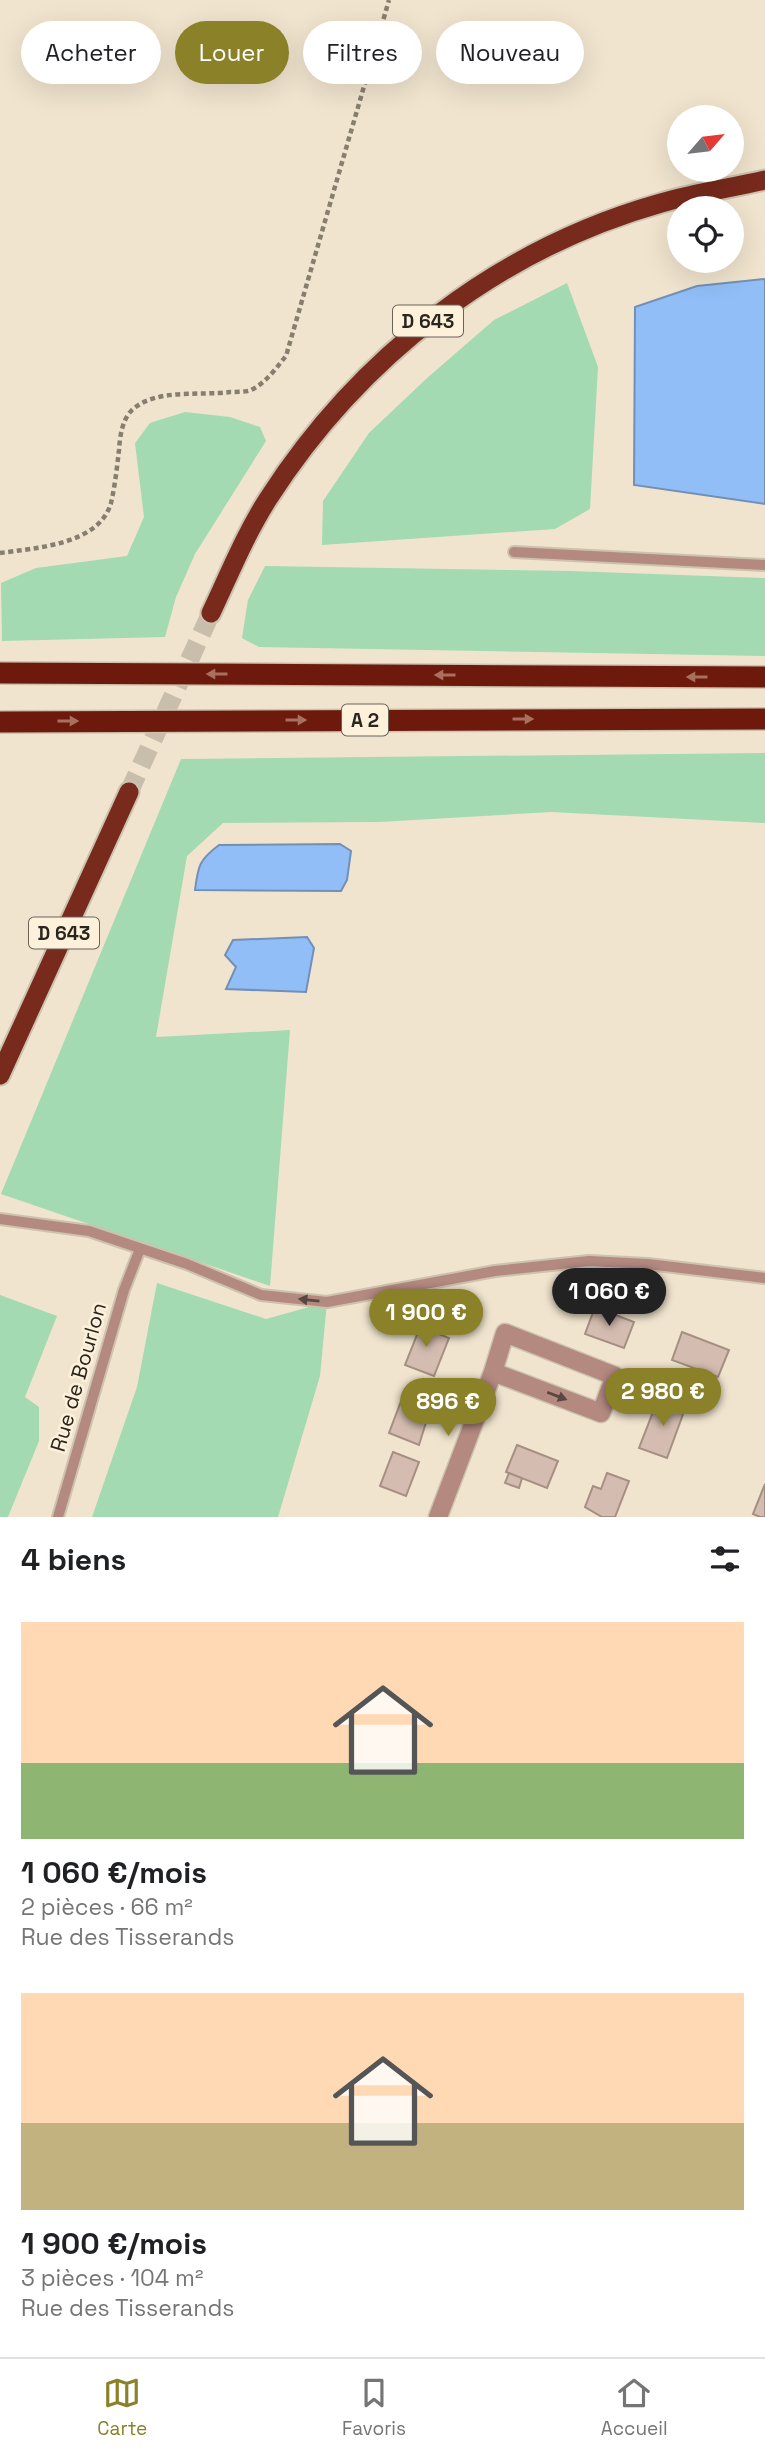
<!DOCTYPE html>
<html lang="fr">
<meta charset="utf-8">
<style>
body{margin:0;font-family:"Space Grotesk",sans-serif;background:#f2f2f2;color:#202124;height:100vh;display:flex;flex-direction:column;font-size:26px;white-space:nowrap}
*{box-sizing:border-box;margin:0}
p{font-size:23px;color:#757577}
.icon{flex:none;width:38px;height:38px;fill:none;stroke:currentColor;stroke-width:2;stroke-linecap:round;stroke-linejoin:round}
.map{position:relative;height:1517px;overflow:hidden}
.panel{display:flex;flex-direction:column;background:#fff;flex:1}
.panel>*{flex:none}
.banner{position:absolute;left:21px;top:21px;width:724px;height:63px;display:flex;gap:14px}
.needle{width:46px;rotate:62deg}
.buttons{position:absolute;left:667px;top:105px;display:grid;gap:14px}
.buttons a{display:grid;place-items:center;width:77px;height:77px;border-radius:50%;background:#fff;box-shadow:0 7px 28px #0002;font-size:35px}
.price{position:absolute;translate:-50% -60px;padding:0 16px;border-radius:24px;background:#8a8128;color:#fff;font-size:23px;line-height:46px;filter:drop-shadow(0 2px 4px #0008)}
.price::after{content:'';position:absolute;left:50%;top:42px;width:21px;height:16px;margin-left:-10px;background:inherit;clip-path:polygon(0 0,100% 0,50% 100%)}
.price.active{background:#222;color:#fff}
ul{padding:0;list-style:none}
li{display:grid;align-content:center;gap:14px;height:371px;padding:0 21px}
li span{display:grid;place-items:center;height:217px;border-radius:0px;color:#555}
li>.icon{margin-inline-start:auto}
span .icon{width:126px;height:126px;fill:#fffc;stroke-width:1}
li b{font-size:30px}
h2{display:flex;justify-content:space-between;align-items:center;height:84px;padding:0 21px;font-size:30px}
.pill{padding:0 24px;border-radius:32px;background:#fff;box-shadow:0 7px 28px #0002;font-size:24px;line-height:63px}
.pill.active{background:#8a8128;color:#fff}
.dock{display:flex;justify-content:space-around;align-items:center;height:98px;border-top:2px solid #e0e0e0;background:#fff;font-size:19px;color:#757577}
.dock a{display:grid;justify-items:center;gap:4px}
.dock .active{color:#8a8128}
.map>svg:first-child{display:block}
.green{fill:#a3dab1}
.water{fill:#91bef7;stroke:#7290b6;stroke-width:2}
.building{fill:#d4bdb0;stroke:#a58f82;stroke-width:2}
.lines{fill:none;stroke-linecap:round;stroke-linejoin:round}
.trunk-tunnel{stroke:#c8beab;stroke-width:19;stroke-dasharray:19 10;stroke-linecap:butt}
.service-casing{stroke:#ccc2ae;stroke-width:14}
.minor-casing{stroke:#ccc2ae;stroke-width:21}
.trunk-casing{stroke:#ccc2ae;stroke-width:23}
.motorway-casing{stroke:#ccc2ae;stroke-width:24}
.path{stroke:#877e70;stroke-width:4.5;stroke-dasharray:5 3.5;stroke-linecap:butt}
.service{stroke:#b38980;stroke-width:10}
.minor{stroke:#b38980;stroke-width:18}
.trunk{stroke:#782a1c;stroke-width:19}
.motorway{stroke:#6d1a0c;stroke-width:21}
.oneway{fill:#a7705f}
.oneway2{fill:#5a4840}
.labels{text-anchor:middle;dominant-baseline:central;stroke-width:5;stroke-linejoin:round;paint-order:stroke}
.shield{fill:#fef1db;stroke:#6a6256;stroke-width:2}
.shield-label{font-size:19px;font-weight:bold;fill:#2a251d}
.street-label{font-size:21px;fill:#2a251d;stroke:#fef1db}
</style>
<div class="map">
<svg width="765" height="1517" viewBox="0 0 765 1517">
<rect width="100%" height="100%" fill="#f0e4ce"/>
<path class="green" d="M567,283L598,367L590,509L555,529L322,545L323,501L369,433L426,379L494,320Z
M185,412L230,417L260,427L266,441L195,554L176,597L165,637L2,641L1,583L36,568L127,556L144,517L135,443L150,423Z
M265,566L571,571L765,578V656L259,647L242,638L248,600Z
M765,753V823L551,812L379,822L223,823L187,856L156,1037L290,1030L270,1286L1,1194L181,759Z
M157,1283L266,1319L327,1302L320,1376L278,1517H92L137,1387Z
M0,1295L57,1316L25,1397L39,1407V1441L8,1517H0Z"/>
<path class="water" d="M765,279V504L634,485L635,307L697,286Z
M340,844L351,851L347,880L341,891L195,890C198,866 199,860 219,845Z
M307,937L314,948L306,992L226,989L236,967L225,955L233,940Z"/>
<path class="building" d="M595,1307L634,1322L624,1348L585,1334Z
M426,1314L421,1327L449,1338L434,1376L405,1365L420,1327L409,1323L410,1319Z
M682,1332L729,1350L718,1377L672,1360Z
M403,1396L440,1410L436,1419L428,1416L419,1445L389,1433Z
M662,1397L686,1406L667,1458L639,1448L655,1407L658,1408Z
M517,1445L558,1461L547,1488L506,1472Z
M393,1452L419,1462L406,1496L380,1486Z
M509,1473L522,1478L519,1488L505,1483Z
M607,1473L629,1481L615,1517H602L585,1507L593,1486L601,1489Z
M765,1484V1517H760L753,1514Z"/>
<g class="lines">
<path class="trunk-tunnel" d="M129,792L211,613"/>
<defs>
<path id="service" d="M514,552L765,565
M0,1219L89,1231L187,1264L261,1295L327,1302L495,1271L589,1261L648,1264L765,1278
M58,1517L124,1290L140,1249"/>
<path id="minor" d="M438,1517L493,1372L505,1333L615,1376L601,1413L493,1372"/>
<path id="trunk" d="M211,613C229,575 245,535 268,499C359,357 498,249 661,203C695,193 731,188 765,180
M0,1075L129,792"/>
<path id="motorway" d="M0,673L765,677
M0,722L765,719"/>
</defs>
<use href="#service" class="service-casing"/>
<use href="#minor" class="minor-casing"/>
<use href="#trunk" class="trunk-casing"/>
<use href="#motorway" class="motorway-casing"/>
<path class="path" d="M0,553C35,548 99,545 111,503C115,486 117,467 119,450C120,436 122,420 132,410C156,388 200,396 230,392C237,392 246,392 251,390C266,383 276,368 286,356L389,0"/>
<use href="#service" class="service"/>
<use href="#minor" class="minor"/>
<use href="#trunk" class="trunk"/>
<use href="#motorway" class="motorway"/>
</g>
<defs><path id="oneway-solid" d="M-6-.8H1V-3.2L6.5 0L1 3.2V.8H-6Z" transform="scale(1.75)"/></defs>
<g class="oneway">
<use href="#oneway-solid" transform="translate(217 674) rotate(-180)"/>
<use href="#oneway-solid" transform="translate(445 675) rotate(-180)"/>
<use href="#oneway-solid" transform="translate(697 677) rotate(-180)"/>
<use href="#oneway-solid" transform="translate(523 719)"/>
<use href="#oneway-solid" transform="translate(296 720)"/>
<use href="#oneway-solid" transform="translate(68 721)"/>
</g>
<g class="oneway2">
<use href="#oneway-solid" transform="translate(309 1300) rotate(-174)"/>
<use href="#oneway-solid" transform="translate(557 1396) rotate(21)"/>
</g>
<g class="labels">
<g class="shield">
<rect x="393" y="305.5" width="70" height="31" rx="5"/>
<rect x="342" y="704.5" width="46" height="31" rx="5"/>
<rect x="29" y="917.5" width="70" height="31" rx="5"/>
</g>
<g class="shield-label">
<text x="428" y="321">D 643</text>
<text x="365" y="720">A 2</text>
<text x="64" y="933">D 643</text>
</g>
<g class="street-label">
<text transform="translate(78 1377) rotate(-74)">Rue de Bourlon</text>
</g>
</g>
</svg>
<div class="buttons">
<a><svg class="needle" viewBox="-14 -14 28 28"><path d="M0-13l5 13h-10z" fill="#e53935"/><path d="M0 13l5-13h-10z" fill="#757577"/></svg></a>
<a><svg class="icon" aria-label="locate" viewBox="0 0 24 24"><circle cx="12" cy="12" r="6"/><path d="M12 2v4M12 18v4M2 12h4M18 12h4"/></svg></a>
</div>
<b class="price active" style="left:609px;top:1328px">1 060 €</b>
<b class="price" style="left:426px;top:1349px">1 900 €</b>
<b class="price" style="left:663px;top:1428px">2 980 €</b>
<b class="price" style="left:448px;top:1438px">896 €</b>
<div class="banner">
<a class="pill">Acheter</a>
<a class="pill active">Louer</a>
<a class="pill">Filtres</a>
<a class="pill">Nouveau</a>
</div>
</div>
<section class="panel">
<h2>4 biens<svg class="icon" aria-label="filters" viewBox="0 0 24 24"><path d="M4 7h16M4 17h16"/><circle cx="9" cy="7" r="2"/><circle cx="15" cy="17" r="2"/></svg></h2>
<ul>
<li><span style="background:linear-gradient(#ffd9b3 65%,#8fb573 0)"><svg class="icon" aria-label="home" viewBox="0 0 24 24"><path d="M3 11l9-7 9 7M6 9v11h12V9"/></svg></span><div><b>1 060 €/mois</b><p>2 pièces · 66 m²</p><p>Rue des Tisserands</p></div></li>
<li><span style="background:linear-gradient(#ffd9b3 60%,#c2b280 0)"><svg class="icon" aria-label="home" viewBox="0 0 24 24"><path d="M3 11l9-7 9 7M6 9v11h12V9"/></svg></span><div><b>1 900 €/mois</b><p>3 pièces · 104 m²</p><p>Rue des Tisserands</p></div></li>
</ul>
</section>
<nav class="dock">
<a class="active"><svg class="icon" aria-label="map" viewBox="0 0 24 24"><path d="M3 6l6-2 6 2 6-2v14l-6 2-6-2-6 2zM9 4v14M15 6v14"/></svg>Carte</a>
<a><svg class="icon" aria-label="saved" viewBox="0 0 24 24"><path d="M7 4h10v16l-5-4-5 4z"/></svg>Favoris</a>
<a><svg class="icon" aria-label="home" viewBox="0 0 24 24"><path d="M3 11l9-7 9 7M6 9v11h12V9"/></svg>Accueil</a>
</nav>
